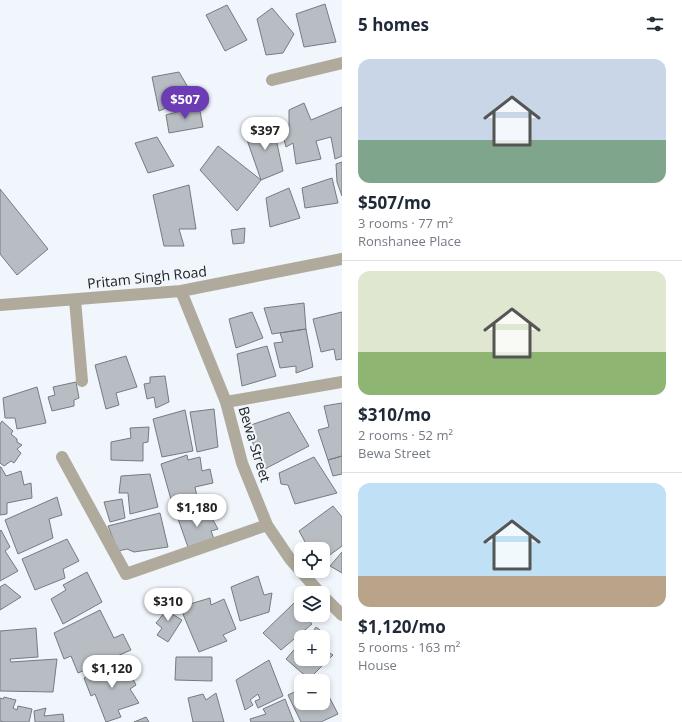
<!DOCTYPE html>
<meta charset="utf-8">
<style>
body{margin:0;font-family:"Open Sans",sans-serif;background:#f2f2f3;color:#1f2937;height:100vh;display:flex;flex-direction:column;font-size:15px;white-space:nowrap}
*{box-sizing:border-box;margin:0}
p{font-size:13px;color:#747a83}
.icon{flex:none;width:22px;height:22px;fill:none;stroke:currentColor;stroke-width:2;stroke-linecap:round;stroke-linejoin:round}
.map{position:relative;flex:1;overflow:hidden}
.panel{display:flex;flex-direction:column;background:#fff;width:340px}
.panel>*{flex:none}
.tools{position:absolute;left:294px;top:542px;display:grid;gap:8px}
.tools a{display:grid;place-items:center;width:36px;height:36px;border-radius:8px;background:#fff;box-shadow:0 2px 6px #0003;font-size:20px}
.price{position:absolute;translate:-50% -34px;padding:0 9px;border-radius:14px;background:#fff;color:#222;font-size:13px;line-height:26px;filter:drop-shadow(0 1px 2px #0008)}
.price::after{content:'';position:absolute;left:50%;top:24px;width:12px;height:9px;margin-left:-6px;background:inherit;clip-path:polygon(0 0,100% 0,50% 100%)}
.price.current{background:#6b3cb4;color:#fff}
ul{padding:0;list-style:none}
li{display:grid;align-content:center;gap:8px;height:212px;padding:0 16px}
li+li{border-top:1px solid #e0e1e3}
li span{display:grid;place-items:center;height:124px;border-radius:12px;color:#555}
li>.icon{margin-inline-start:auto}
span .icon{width:72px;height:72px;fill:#fffc;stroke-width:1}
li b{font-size:17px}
h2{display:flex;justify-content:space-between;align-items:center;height:48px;padding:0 16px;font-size:17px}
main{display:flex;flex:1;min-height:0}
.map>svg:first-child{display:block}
.building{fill:#b8bdc3;stroke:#777b81}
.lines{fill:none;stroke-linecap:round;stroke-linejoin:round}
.minor{stroke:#afaa9b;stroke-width:12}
.labels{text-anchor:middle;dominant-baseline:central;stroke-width:4;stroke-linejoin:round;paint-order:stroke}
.street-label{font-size:14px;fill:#202224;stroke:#f1f6fc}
</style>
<main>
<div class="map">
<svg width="342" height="722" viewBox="0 0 342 722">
<rect width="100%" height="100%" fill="#f1f6fc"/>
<path class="building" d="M325,4L336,42L304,47L296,14Z
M227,5L247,40L225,51L206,15Z
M272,8L294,34L283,53L266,55L257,19Z
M179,72L193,96L159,111L152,77Z
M304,103L311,120L342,107V156L335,159L331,137L316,141L321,159L296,164L293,143L286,147L281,128L289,127V110Z
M199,106L203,127L169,133L166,115Z
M272,121L283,171L261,180L245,134Z
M157,137L174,166L148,173L135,143Z
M218,146L261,180L237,211L200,170Z
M342,162V196L337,182L336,164Z
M332,178L338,203L305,208L302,188Z
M189,185L196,229H179L184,246H164L153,195Z
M289,188L300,218L270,227L266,198Z
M0,189L48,249L17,275L0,254Z
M245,228L244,243L233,244L231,230Z
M304,303L306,329L272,334L264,308Z
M252,312L263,338L236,348L229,319Z
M342,312V359L336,360L334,349L321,352L313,319Z
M306,329L313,367L296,373V366L280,368L274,343L283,342L280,333Z
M267,346L276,376L242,386L237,354Z
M126,356L137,387L116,393L119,405L106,409L95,365Z
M165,376L169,402L156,408L154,397L147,399L144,384L150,383V377Z
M76,382L79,398L74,400V406L52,411L48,397L55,395L53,387Z
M37,387L46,423L17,429L15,418H5L3,398Z
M342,403V456L328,460L318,430L329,427L324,406Z
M214,409L218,447L197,452L190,412Z
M185,410L193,451L162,457L153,419Z
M289,412L309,446L261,471L248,426Z
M2,421L13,431L11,434L17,439V442L22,445L17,449L21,453L14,463L11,461L4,466L0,463V424Z
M149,427L148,442L143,443V461L111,460V442L131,438L130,428Z
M187,455L188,460L200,457L202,471L210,469L213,483L195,487L197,497L172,503L161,464Z
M342,456V474L333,476L328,460Z
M314,457L337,493L295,504L288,485L281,484L279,473Z
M0,467H1L6,476L21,471L24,485L31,483L32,498L7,503V514L0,515Z
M150,474L158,507L130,514L128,493H119L121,476Z
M57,497L62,515L49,519L53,538L18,554L5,520Z
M122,499L125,518L110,522L104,502Z
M333,506L342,517V546L323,560V549H309L299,531Z
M191,511L193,517L209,513L218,529L211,531L214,539L188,547L177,516Z
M160,513L168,547L134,552L127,549L118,551L108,526Z
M1,530L10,547L5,551L18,571L0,581V531Z
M67,539L79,561L63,569L65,578L35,590L22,559Z
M342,552V573L330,566Z
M87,572L102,602L63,624L51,599L66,590L63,585Z
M258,576L264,595L272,593L269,612L240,621L231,587Z
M5,584L21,597L0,610V587Z
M210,598L211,605L224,599L236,629L223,635L227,641L199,652L180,607Z
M167,601L177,608L172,614L182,620L168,642L157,635L162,628L156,623L165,612L161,608Z
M294,603L301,611V615H304L312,624L281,650L263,633Z
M100,610L114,638L123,634L131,650L78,673L71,656L64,659L54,633Z
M316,627L328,636L323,642V637H305L307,635L310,636Z
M36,628L38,657L10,659L11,662L57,659L53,692L0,691V631Z
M301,642V659H323V649L333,655L309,679L286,659Z
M176,657H212V681L175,680Z
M122,658L136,685L130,689L139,703L118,710L121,717L106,722L95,694L91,696L84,678Z
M269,660L283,696L258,708L255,701L260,699L258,694L250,700L253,705L245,710L236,680Z
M323,685L338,714L321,722H301L288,695L301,689V703H323Z
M216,693L224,722H193L188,698L203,694L206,700Z
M4,697L16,700L13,708L17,710L18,706L32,709L29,722H4L0,721V698L3,699Z
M285,699L294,722H251L250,719L266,714L263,709Z
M46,708L44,716L63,714L64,722H35L34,711Z
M146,717L149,722H134Z"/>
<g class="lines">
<path class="minor" d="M272,80L342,63
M181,291L226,402L242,463L267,525L290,559L320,593
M75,300L82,381
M0,305L181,291L342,259
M226,402L342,382
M62,457L126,574L267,525
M323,596L342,615"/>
</g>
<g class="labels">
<g class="street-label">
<text transform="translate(147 277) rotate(-6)">Pritam Singh Road</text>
<text transform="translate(255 444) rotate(73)">Bewa Street</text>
</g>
</g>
</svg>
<div class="tools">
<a><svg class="icon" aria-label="locate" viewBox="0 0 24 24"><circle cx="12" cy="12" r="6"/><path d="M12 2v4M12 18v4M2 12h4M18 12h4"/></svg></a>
<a><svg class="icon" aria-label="layers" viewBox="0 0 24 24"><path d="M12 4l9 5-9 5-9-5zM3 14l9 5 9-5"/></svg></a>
<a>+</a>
<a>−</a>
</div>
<b class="price current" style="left:185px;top:120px">$507</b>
<b class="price" style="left:265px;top:151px">$397</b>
<b class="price" style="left:197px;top:528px">$1,180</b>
<b class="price" style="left:168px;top:622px">$310</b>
<b class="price" style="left:112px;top:689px">$1,120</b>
</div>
<section class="panel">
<h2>5 homes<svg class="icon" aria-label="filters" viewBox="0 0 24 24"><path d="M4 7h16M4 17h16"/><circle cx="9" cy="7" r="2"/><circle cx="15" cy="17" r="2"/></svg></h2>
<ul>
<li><span style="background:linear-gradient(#c9d6e8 65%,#7fa58c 0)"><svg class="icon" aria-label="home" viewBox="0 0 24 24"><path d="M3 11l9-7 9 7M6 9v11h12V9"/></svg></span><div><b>$507/mo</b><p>3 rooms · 77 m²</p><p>Ronshanee Place</p></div></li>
<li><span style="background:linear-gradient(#dfe7d0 65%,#8fb573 0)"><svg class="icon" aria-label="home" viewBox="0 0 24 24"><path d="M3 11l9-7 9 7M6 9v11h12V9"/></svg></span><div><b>$310/mo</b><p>2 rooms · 52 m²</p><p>Bewa Street</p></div></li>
<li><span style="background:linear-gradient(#bfe0f5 75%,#b9a48a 0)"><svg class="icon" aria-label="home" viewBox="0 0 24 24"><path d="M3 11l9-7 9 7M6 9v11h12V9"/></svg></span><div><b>$1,120/mo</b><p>5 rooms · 163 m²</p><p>House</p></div></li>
</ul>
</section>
</main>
